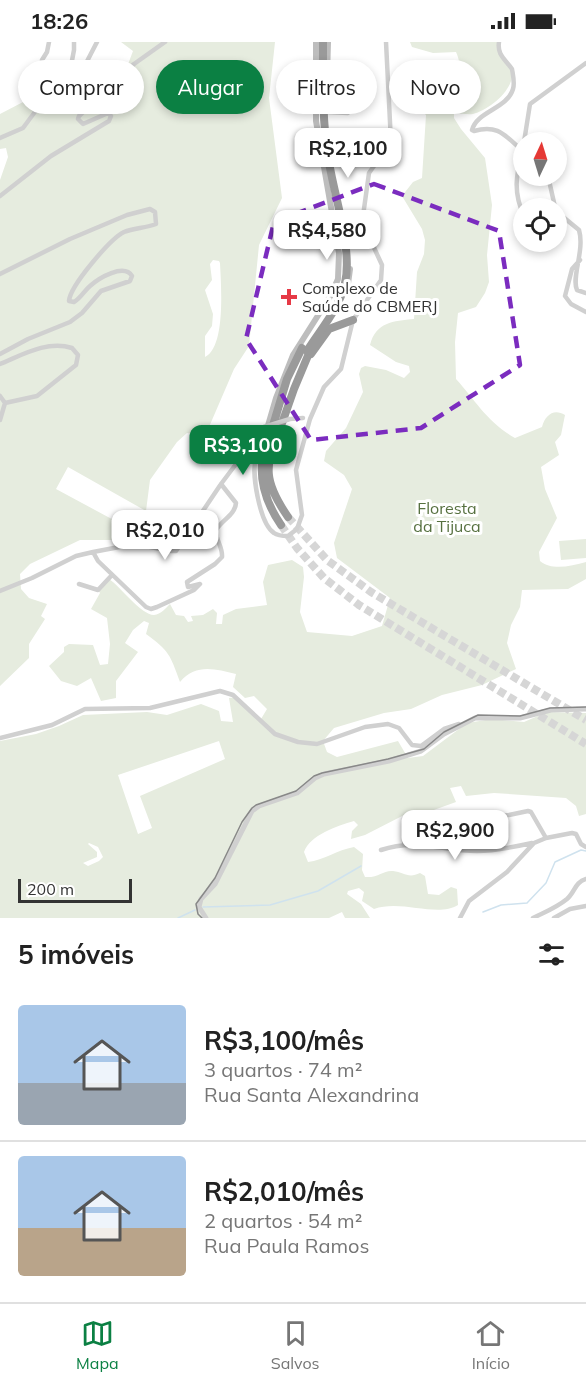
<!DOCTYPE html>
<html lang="pt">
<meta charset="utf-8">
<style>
body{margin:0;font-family:Mulish,sans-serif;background:#f2f2f2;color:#222;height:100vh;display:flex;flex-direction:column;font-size:22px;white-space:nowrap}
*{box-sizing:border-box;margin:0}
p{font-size:20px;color:#767676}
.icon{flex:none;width:33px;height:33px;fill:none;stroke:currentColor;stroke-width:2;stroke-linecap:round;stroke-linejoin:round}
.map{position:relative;height:876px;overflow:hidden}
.drawer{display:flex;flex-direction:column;background:#fff;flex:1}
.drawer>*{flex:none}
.banner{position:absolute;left:18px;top:18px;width:550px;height:54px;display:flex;gap:12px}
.needle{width:39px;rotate:4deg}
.controls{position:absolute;left:513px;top:90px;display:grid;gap:12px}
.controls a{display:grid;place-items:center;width:54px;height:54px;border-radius:50%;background:#fff;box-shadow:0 3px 9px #0003;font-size:30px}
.scale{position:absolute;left:18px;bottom:15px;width:114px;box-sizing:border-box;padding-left:6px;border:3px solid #333;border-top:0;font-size:16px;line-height:21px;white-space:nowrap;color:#333;-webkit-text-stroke:4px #fff;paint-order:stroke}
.price{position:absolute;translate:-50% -51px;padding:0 14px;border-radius:12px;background:#fff;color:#222;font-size:20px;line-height:39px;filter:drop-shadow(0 2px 3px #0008)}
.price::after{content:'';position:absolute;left:50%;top:36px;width:18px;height:14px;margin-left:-9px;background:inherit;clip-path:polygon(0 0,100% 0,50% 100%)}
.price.selected{background:#0b8043;color:#fff}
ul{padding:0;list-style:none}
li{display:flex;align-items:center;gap:18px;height:150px;padding:0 18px}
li+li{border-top:2px solid #e0e0e0}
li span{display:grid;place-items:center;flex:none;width:168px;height:120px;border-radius:6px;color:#555}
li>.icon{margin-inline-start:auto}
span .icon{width:72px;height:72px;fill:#fffc;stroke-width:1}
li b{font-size:26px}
h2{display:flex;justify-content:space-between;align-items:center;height:72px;padding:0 18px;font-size:26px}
.pill{padding:0 21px;border-radius:27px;background:#fff;box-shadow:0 3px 9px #0003;font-size:21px;line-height:54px}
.pill.selected{background:#0b8043;color:#fff}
.status{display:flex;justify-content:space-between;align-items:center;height:42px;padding:0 30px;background:#fff;direction:ltr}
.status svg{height:16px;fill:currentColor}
.tabs{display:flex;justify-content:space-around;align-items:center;height:84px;border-top:2px solid #e0e0e0;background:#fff;font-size:16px;color:#767676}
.tabs a{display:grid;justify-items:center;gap:3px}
.tabs .selected{color:#0b8043}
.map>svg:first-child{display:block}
.green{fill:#e6ecdf;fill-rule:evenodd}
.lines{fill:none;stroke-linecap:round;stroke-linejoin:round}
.stream{stroke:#cfe2ee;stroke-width:1.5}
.motorway-tunnel{stroke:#d6d6d6;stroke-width:8;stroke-dasharray:8 4;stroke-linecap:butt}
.minor{stroke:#d0d0d0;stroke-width:4.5}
.tertiary{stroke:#d0d0d0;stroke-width:5}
.secondary{stroke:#bdbdbd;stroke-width:6}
.motorway{stroke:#9a9a9a;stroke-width:8}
.tram{stroke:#888;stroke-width:1.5}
.minor-bridge{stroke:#d0d0d0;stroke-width:4.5}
.motorway-bridge{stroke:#9a9a9a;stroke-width:8}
.marked{fill:none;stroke:#7b2cbf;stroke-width:4.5;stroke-dasharray:12 8;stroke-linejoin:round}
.poi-dot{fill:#e63946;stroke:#fff;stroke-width:2}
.labels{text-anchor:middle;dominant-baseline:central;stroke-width:6;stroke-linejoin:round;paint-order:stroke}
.poi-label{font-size:16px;fill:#333;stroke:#fff;text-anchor:start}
.park-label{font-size:16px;fill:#56703f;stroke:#fff}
</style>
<div class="status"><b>18:26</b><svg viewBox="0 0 49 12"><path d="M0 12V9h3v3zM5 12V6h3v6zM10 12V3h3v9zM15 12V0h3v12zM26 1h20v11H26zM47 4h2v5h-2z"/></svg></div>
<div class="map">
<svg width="586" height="876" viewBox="0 0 586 876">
<rect width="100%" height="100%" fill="#fff"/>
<path class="green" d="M121,0H275L269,56L282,156L259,203L249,304L234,327L209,385L202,394L187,391L177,400L150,438L146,469L68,425L56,447L121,482L133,483L135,495L123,498H80L30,522L20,532L21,547L29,556L47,562L41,574L45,577L29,602V616L0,644V138L8,115L6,106L0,107V72L25,59L35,60L44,58L50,54L69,52L90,41L100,42L109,37L120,24L127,25L133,9ZM213,218L219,219L220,221C221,243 226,305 205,315V294L212,284L213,272L205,248L212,238L210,222Z
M410,0H500L498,9C502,14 508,19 510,24C520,44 490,68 473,72C467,73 460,71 454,71V76L461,87L485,116L492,163L487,213L489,240L485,251L476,265L458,271L455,300L456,337C476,359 487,380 515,396L542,385C545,373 554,366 565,373L561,393L555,400L559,413L541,425L545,447L557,476L539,510L540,519C552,529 571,524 586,520V537L568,547L522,548L520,565L511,583L507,601L516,627L482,643L442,653L411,667L384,671L334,686L323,699L327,710L337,715L398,699L408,716L423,714L467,681L492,677L524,680L547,670L586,671V772L579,774L576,764L566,756L494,751L466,754L461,744L450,746L456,760L431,769H421L406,772L365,793L351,797L352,789L358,783L354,779C337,784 310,793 304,810L308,820C324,818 337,808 354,805L363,812L362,828L365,835C379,836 383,828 393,829C404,830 408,837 420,831L425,834L428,852L439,853L451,845L457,847L458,863C437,876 401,857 374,867L362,859L364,850L359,846L348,849L347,852L361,862L370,876H345L342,870L329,876H0V699L36,692L59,684L83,673L147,670L167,673L201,662L219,669L221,679L233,680L229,656L237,655L261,677L267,667L254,654L245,656L233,645L236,632C215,627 196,621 180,640C170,612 169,609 146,592L149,581L144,579L133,588L125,601L138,610L116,639V656L101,659L91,636L77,644L61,639L49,624L64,610V605L69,602L93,603L100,623L108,622L110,602L107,576L91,567L100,551L98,548L109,537C121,545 141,573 154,573C161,572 166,566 170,562L176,573L184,574L188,580L193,579L191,574L203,573L213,567L217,571L216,582H222L223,573L236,567L267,563L263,540L268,523L292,518L303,525L304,535L300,570L307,590L352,594L382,584L390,556L337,516L334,501L352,447L344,433L324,419L326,409L346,386L363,350L359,332L361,326L365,324L386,328L404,336L410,330L409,324L396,320L370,303C376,280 393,279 414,277L417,230L424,212L425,198L422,187L402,154L413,140L422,136L426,73L413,60L455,35C461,26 460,19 456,10L433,11L412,5ZM219,699L225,717L140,754L152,786L138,792L118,733ZM89,801L98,805L103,815L99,819L88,824L83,821L97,815V810L88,802Z
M586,497V516L561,518L559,499Z"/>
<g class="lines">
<path class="stream" d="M203,865L270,863L318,849L361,824
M483,870L501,863L527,861L546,841L555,820L581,808L586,809
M178,876L195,868"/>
<path class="motorway-tunnel" d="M288,475L327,518L371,550L586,678
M281,483L297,506L324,536L359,563L586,702"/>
<path class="minor" d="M74,0V8L70,29L75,34L82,29L97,0
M499,0C497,13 505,17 512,27C513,33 515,41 513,47C507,67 477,69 472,88L474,89C499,82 505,94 524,110
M42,18L47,10L49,0
M327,70L348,71
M0,96L23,86L46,55L66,45L73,33
M524,100L530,62L586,21
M524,101C518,128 511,146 524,174
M332,121L374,116
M548,134L555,165L562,174L579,188C585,208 571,236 577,248L586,251
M0,154L51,114L109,79L111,74L108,71L83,82L78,77L79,74L134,22L165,0
M580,218L572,227L565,254L571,262L586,270
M0,232L70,197L127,173L150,167L155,170L156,182C146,186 134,186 124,190C110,197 70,244 69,259L74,260C81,256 84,249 90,244C99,236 124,221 132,234L130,239L101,249L82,271L70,280L28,297L0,312
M0,322C22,313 47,298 72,306L78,313L76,323L37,354L5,361L0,354
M0,378L5,361
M262,404C260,408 257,412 256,416C251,432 260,482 274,491C278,494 283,494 288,494L297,487L302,473L296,428L310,377L324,345L341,327L353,278L381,238L382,223L370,197L363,174L369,131L391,100L386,0
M93,510L98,519L146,565L151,567L157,565L194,548L200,542L188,545L187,540L215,522L222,515C223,505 215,497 216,488C222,478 235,473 236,461L221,442
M79,542L98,548L112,533
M0,549L32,536L76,514L93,510L135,502L171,509H176L221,442L239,418L255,390L264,385
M0,696L52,683L85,667L150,666L220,649L233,653L275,692L298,700L317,702L365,685L388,682L399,686L412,703L421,704L444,687L459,682
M404,802L407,787L412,785L427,784L471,774L509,773L528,769L531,770L546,796
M381,808C416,796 442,809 477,809C496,809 514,805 532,801
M460,876L469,859L507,830L534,801L546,796L572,791L576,792L581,802L586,805
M533,876C545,870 556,866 567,857C575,850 575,840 586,837
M554,876L570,867L586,864"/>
<path class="tertiary" d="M206,876L199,865L201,857L215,842L252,769L259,764L297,751L315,736L324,732L389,719L421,709L444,692L475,676H520L551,668L586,667"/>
<path class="secondary" d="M327,35L328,0
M347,249L350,227
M262,404L276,356L293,313L331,253L338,237L339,211L316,79V0"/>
<path class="motorway" d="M311,312L329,287L353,278
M278,383C266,426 262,437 288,475
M280,387L294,347L312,304
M281,483C268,464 260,443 262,420L287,337L302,306"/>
<path class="tram" d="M202,876L198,872L196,862L215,836L242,780L252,766L256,763L296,749L314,734L322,731L388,717L424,707L444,690L478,673L520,674L550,666L586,665"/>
<path class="minor-bridge" d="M264,385L290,377L303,376"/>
<path class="motorway-bridge" d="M307,309C320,288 340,266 345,241C353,206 333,151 328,114C322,77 323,38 323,0"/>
</g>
<path class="marked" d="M374,142L499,189L520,323L421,386L311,398L246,297L274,180Z"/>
<path class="poi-dot" d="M286 246h6v6h6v6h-6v6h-6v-6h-6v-6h6z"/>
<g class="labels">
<g class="poi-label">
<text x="302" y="246">Complexo de<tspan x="302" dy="18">Saúde do CBMERJ</tspan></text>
</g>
<g class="park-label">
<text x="447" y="466">Floresta<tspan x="447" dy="18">da Tijuca</tspan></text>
</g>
</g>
</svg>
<div class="controls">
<a><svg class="needle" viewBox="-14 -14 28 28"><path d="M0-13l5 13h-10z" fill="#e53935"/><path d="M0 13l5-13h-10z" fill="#767676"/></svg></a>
<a><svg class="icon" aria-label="locate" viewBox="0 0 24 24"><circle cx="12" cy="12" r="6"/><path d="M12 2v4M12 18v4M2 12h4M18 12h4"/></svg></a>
</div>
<div class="scale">200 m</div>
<b class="price" style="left:348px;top:137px">R$2,100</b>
<b class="price" style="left:327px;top:219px">R$4,580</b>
<b class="price selected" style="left:243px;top:434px">R$3,100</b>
<b class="price" style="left:165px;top:519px">R$2,010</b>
<b class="price" style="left:455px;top:819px">R$2,900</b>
<div class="banner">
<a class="pill">Comprar</a>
<a class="pill selected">Alugar</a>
<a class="pill">Filtros</a>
<a class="pill">Novo</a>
</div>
</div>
<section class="drawer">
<h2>5 imóveis<svg class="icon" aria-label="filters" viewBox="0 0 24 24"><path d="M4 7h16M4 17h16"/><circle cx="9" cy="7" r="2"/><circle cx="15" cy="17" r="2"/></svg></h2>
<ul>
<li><span style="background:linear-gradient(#a9c7e8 65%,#9aa5b1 0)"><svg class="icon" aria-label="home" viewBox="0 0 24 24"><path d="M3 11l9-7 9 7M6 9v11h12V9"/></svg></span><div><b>R$3,100/mês</b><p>3 quartos · 74 m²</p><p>Rua Santa Alexandrina</p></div></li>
<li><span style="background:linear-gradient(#a9c7e8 60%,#b9a48a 0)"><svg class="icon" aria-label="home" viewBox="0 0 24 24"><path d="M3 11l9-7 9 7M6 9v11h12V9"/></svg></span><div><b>R$2,010/mês</b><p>2 quartos · 54 m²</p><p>Rua Paula Ramos</p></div></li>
</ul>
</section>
<nav class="tabs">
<a class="selected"><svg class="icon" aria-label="map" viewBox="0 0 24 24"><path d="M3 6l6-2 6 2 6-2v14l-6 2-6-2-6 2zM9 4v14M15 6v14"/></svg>Mapa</a>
<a><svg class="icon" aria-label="saved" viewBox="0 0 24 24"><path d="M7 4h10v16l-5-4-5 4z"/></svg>Salvos</a>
<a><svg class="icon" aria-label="home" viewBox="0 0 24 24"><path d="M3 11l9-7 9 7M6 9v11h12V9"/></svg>Início</a>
</nav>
